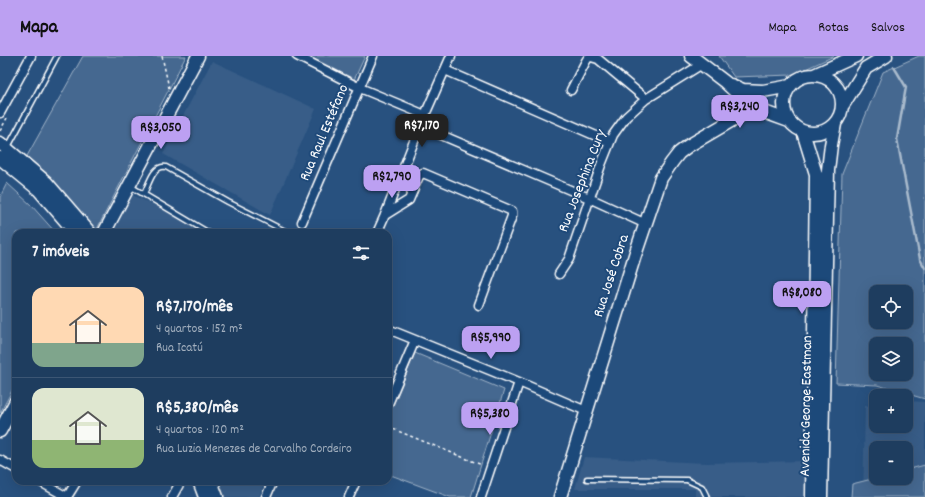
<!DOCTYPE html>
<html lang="pt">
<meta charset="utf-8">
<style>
body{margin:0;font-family:Dekko,sans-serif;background:#2b4868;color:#f1f3f6;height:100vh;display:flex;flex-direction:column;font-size:15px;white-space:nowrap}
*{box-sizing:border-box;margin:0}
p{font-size:13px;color:#a1aebd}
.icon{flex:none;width:22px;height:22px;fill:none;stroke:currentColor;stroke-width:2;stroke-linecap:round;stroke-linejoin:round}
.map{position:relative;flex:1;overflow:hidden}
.side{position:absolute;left:12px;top:173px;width:380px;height:256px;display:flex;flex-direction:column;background:#1e3d5f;border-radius:12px;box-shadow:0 4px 16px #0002,0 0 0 1px #3c5674}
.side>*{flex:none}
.tools{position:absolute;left:869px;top:229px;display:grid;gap:8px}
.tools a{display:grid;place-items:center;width:44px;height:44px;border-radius:8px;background:#1e3d5f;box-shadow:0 4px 16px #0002,0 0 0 1px #3c5674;font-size:20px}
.price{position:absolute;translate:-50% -34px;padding:0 9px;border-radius:8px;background:#bca0f2;color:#111;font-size:13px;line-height:26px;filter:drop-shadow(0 1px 2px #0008)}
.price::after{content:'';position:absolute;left:50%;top:24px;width:12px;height:9px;margin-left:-6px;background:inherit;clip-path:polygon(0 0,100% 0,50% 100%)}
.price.selected{background:#222;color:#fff}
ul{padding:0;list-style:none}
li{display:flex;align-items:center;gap:12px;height:100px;padding:0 20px}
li+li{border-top:1px solid #3c5674}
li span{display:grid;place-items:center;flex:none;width:112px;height:80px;border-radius:12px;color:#555}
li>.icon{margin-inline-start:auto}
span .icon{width:48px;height:48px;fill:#fffc;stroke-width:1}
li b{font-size:17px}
h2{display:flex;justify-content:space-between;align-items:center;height:48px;padding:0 20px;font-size:17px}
header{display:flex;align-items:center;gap:24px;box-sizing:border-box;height:56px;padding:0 20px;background:#bca0f2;color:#111}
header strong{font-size:19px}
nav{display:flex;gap:22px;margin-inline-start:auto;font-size:14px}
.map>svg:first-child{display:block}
.built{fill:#375d88;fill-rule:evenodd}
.green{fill:#446890;stroke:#a2b4c8;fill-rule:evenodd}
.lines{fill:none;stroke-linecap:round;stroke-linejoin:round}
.stream{stroke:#aabbcd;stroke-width:2.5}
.lane-casing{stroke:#fff;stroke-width:7}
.street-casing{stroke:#fff;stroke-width:11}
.secondary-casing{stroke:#fff;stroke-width:15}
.path{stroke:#fff;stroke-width:1.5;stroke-dasharray:3 3;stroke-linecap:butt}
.lane{stroke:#1f4a7a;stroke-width:4}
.street{stroke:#1f4a7a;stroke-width:8}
.secondary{stroke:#1f4a7a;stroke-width:12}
.labels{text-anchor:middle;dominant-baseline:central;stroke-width:4;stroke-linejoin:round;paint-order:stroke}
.street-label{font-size:15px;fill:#fff;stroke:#1f4a7a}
</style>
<header>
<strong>Mapa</strong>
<nav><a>Mapa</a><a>Rotas</a><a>Salvos</a></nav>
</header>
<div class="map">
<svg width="925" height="441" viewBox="0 0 925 441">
<rect width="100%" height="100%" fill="#28517f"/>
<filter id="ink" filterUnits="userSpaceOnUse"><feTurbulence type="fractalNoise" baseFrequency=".025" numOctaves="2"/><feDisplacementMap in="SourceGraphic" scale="8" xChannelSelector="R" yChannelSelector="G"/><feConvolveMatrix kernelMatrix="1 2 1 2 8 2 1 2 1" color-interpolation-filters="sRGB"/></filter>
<g filter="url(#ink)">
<path class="built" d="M212,5L316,53L270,159L163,98Z
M132,139L218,177H113Z
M906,345L925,346V441H863L865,350L876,349V370H906ZM876,392H906V422H876Z
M584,401L706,407L806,405L805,441H695V433H575Z
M217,425H265L259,441H224Z"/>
<path class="green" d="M83,0H186L96,175L27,100Z
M302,0H365L354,24Z
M719,0H834L792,19L734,21Z
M919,0H925V343L877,329L836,327L842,118L883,16ZM876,236H906V266H876ZM876,288H906V318H876Z
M7,127L31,149L56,177H16V327L0,357V141Z
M415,297L504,334L471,441H450L388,418V361Z
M925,409V441H851L852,428L876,422H906V414Z"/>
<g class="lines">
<path class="stream" d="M894,11L906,31L897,83L920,203L925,212"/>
<defs>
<path id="lane" d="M8,91L57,0
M130,130L209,177
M144,138C149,128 153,109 166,111L228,146L289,177
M587,423L687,424L702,431L707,441"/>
<path id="street" d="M297,0L360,32L425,59
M445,14L610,86
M571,34L586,5L588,2L591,1L598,3L646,43
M0,57L31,0
M420,70L589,142L646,168
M385,159L409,144L419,120L423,117L512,155V160L479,249
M302,166L373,0
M377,177L385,159L420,70L451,0
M559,218L569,203L601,109L613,79L626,61L646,43L702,8
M388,273L519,326L586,355
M388,348L415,284
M0,404L16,413
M39,425L67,441
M67,441L77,425
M172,441L181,425
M266,441L273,425
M349,441L356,425
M481,441L519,326"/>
<path id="secondary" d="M691,0L725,26L753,52L789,65
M784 48a29 29 0 1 1 58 0a29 29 0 1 1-58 0Z
M814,19L856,0
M731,29L743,34L763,35L790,30
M843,49L866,12L886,0
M803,76L816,118L812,441
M0,87L46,126L90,177
M0,102L39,134L76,177
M104,177L198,0
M0,375L16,345
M199,425L205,441
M211,425L217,441
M560,441L635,199L661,122L672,106L679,97L688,90L753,52
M821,441L828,114L831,89L835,68"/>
</defs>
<use href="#lane" class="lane-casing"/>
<use href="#street" class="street-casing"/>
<use href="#secondary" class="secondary-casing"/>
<path class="path" d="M162,0L169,32
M0,75L7,62
M388,371L482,409"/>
<use href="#lane" class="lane"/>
<use href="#street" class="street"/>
<use href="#secondary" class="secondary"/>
</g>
</g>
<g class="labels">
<g class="street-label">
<text transform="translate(325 77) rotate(-67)">Rua Raul Estéfano</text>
<text transform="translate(583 125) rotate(-69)">Rua Josephina Cury</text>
<text transform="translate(612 220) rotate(-72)">Rua José Cobra</text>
<text transform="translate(807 350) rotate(-89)">Avenida George Eastman</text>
</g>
</g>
</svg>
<div class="tools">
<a><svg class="icon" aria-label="locate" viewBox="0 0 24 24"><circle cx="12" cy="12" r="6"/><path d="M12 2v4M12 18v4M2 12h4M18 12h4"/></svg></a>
<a><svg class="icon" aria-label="layers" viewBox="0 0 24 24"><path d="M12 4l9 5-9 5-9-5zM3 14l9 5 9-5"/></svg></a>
<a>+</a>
<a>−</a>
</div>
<b class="price" style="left:740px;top:73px">R$3,240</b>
<b class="price selected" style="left:422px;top:92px">R$7,170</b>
<b class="price" style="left:161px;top:94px">R$3,050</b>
<b class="price" style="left:392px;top:143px">R$2,790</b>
<b class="price" style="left:802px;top:259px">R$8,080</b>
<b class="price" style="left:491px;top:304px">R$5,990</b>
<b class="price" style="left:490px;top:380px">R$5,380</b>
<section class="side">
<h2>7 imóveis<svg class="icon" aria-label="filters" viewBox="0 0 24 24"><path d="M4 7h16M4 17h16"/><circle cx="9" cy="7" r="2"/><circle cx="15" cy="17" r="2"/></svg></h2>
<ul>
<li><span style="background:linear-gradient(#ffd9b3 70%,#7fa58c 0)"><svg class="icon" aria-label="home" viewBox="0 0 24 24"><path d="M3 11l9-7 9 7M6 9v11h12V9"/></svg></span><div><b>R$7,170/mês</b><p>4 quartos · 152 m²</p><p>Rua Icatú</p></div></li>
<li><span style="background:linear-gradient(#dfe7d0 65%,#8fb573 0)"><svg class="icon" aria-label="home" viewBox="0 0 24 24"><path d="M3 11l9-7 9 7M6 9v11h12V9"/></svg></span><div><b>R$5,380/mês</b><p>4 quartos · 120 m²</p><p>Rua Luzia Menezes de Carvalho Cordeiro</p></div></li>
</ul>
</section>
</div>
